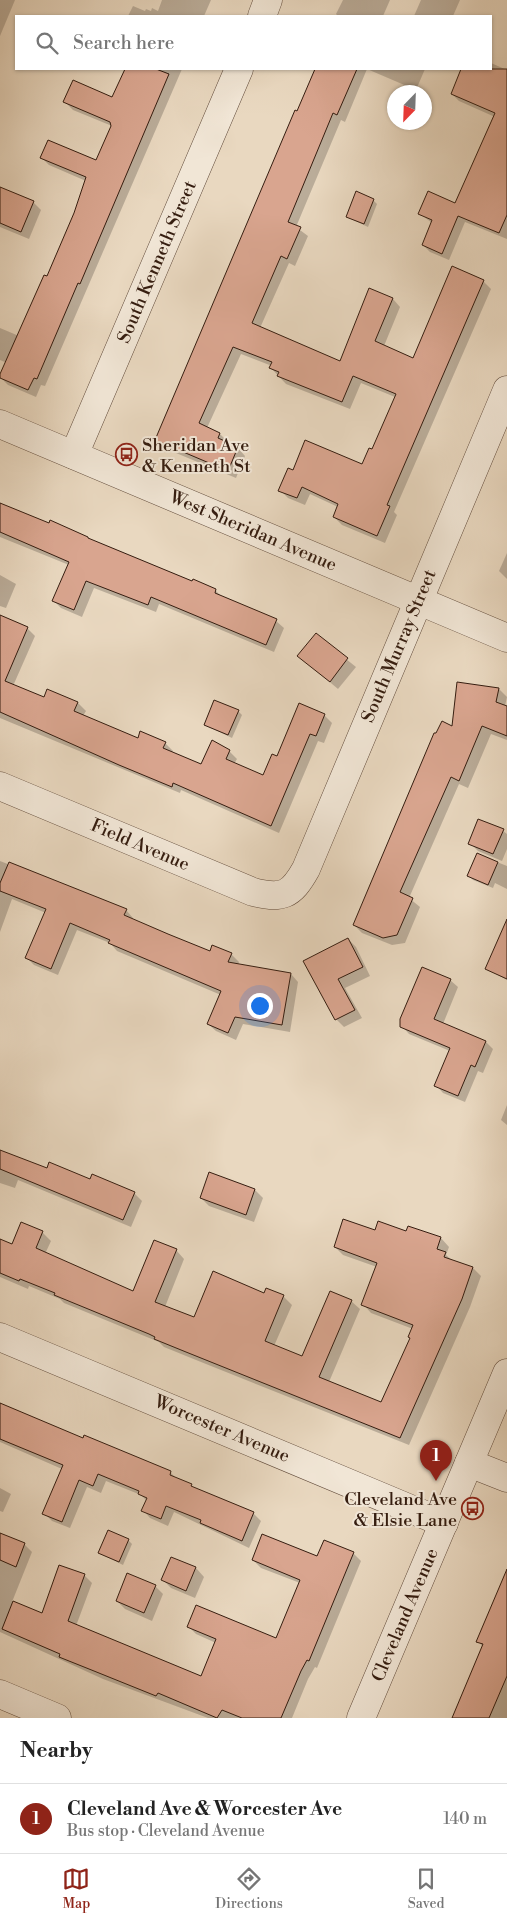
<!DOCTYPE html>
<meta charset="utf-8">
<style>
:root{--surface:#fff;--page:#f6f6f6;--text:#222;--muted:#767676;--line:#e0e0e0;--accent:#8f2418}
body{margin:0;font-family:"Libre Bodoni",serif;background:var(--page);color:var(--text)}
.compass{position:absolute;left:387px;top:85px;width:45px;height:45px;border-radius:50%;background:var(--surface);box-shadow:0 1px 4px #0004;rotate:203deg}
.you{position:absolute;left:259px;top:1005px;width:18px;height:18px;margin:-12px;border:4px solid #fff;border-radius:50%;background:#1a73e8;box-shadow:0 0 0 8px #1a73e833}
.badge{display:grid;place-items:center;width:32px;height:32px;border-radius:50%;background:var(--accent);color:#fff;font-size:16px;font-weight:700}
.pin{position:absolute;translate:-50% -41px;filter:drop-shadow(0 1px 2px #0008)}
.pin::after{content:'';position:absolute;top:26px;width:18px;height:15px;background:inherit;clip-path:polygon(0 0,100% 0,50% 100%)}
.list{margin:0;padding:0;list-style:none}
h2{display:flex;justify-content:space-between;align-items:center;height:65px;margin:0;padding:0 20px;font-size:21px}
h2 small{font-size:16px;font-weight:400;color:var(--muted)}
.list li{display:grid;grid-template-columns:32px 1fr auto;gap:15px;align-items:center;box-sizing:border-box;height:70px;padding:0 20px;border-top:1px solid var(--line)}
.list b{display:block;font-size:19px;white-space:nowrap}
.list p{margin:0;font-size:16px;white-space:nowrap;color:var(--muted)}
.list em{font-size:16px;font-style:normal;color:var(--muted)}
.icon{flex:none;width:28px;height:28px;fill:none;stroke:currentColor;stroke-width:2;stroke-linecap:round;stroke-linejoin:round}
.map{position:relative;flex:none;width:507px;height:1718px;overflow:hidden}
.search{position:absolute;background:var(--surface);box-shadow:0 1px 4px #0004;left:15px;right:15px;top:15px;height:55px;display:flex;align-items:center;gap:12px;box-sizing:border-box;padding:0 18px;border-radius:0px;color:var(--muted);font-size:19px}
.sheet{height:135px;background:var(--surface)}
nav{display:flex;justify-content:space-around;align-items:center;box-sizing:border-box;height:70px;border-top:1px solid var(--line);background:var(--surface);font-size:14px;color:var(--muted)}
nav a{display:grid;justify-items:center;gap:2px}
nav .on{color:var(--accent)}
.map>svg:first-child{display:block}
</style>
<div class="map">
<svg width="507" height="1718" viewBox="0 0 507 1718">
<rect width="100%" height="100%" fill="#e9d8c0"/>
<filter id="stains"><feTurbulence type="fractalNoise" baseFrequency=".004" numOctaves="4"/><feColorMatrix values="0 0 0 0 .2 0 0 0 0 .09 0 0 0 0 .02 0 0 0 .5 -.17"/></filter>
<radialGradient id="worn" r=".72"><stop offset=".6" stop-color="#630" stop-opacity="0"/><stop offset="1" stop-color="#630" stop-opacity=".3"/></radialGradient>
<g fill="#0003">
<polygon points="0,0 15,0 0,36"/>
<polygon points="162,0 211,0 204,16 128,16 133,6 145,11 146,9 151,11 152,8 158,11"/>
<polygon points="343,0 390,0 383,16 338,16 336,14"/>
<polygon points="421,0 460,0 453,16 414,16"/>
<polygon points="491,63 507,70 507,239 465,222 449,260 430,252 423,245 432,223 419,213 456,204 495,117 459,101 452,94 463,69 491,69"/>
<polygon points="126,69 182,69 45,386 41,385 36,397 8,385 0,377 7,363 0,360 0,328 19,336 48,278 75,213 86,181 49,165 42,158 97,162 112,126 73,110 65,102 113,99"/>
<polygon points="316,69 425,69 416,90 367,69 345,122 341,120 296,227 308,236 295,266 289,263 260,328 341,362 369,290 393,299 400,307 384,346 413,359 483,281 491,289 394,512 397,515 385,543 342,525 334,517 338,507 310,494 305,505 288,498 280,490 363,465 373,451 395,397 361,383 350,409 286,384 271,368 272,366 241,354 207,428 220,434 227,441 226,443 238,448 245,456 236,478 164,448 157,440"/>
<polygon points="0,188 33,202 41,210 29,239 0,227"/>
<polygon points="373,200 377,204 368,227 347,217"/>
<polygon points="0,504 215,590 223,598 276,621 284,628 274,652 159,604 156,612 94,588 82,617 61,608 54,601 69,565 0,537"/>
<polygon points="507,553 507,579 499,571"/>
<polygon points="0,575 16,584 6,608 0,606"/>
<polygon points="0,616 27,628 35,636 13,686 44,699 48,690 78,703 86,711 83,716 138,740 165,743 173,751 172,753 202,766 229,751 237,759 234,764 264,777 277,758 324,715 332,723 324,743 318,741 279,833 181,790 180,793 0,718"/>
<polygon points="316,635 356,667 338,689 299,656"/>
<polygon points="458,683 499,689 507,697 505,706 507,707 507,740 491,734 468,788 459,784 409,898 420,907 405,943 392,945 362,933 354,925 453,727"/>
<polygon points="238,711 242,715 232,738 205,725"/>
<polygon points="503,831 507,834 507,849 502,861 478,851 470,843"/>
<polygon points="477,854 507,866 507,889 495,883 493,888 473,880 469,876"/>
<polygon points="0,861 126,910 133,918 132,920 211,952 213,947 231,954 239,962 238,965 291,974 298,982 290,1032 243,1024 236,1040 216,1031 208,1024 221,995 117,951 110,943 77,930 58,975 34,965 27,958 46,913 12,899 0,932"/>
<polygon points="507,934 507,980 487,969"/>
<polygon points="348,939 356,947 370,976 345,988 362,1018 344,1027 336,1019 305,961"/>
<polygon points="450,980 458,987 443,1024 486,1042 493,1049 483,1073 478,1071 465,1102 443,1093 436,1085 450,1051 409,1034 402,1026"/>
<polygon points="507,1105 507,1125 501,1120"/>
<polygon points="0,1151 47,1169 134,1193 142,1201 131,1227 18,1180 15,1188 0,1183"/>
<polygon points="210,1173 255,1190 263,1198 254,1222 209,1206 201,1198"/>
<polygon points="22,1224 42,1232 51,1241 45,1254 133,1293 176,1250 184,1259 165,1307 194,1319 265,1294 283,1296 292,1305 274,1346 303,1358 351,1301 360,1309 329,1382 382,1404 411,1339 409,1337 413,1329 371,1313 363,1304 377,1267 343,1255 335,1247 375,1232 407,1233 409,1227 441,1238 449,1247 446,1255 453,1261 473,1268 481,1276 470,1307 409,1445 196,1360 164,1347 159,1342 64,1303 60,1299 29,1286 28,1289 0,1277 0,1241 13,1246"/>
<polygon points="0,1404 83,1440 170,1472 177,1479 195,1489 253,1513 261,1521 249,1548 174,1512 168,1526 150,1518 143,1510 147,1501 141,1495 106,1481 101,1493 87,1487 70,1528 52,1521 44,1513 62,1469 0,1442"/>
<polygon points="0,1488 11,1494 3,1512 0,1511"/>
<polygon points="0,1538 24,1544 32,1552 12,1602 42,1615 84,1575 92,1583 76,1626 201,1678 216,1643 196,1634 188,1626 276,1640 300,1583 261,1568 253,1560 318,1558 353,1553 361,1561 317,1668 315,1667 308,1679 292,1718 208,1718 103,1679 0,1632"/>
<polygon points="128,1540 132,1544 123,1565 99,1553"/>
<polygon points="172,1558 196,1568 204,1577 195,1598 171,1588 163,1580"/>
<polygon points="507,1575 507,1718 453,1718 483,1647 478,1641"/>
<polygon points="155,1586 163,1594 152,1621 125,1609 117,1601"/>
</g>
<g fill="#d9a58f" stroke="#351d10">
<polygon points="125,69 156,69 169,74 80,284 78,283 37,379 34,378 28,390 0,378 0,374 44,275 47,276 74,213 86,177 40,158 48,140 96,160 111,126 110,122 63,102 73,80 112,97"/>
<polygon points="315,69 357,69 337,115 333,113 288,222 301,227 287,259 281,256 252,323 340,361 369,288 393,298 375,341 413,358 452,266 484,280 387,505 390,506 377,536 333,517 338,504 302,487 297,498 278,491 288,468 293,470 305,440 362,464 369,448 372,449 396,394 353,376 342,402 277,376 279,372 269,368 272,362 233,347 199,423 220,433 218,438 238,447 228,471 155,440 295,110 297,111"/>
<polygon points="461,69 507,69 507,215 499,233 458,216 442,254 422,245 432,220 418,214 428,191 455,203 495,113 451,94"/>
<polygon points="0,187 34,201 21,232 0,223"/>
<polygon points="356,191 374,199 364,224 346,217"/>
<polygon points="0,503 49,523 50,520 88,537 88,538 192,581 193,579 216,589 215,593 277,619 266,645 151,597 148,605 86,581 74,610 52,601 69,562 0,532"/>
<polygon points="0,615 28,627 5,681 44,697 47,689 78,702 74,711 138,738 140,731 166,742 163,748 201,764 212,740 230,750 226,759 263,775 272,754 277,756 299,703 325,714 316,736 310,734 271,826 173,783 172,787 119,765 0,712"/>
<polygon points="316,633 348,658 330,682 297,656"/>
<polygon points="457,682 499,688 496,702 507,706 507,736 482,726 459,781 451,777 400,892 413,898 397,935 383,938 353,925 434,733 436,733 442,721 452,726"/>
<polygon points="214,700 239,710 228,735 204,725"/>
<polygon points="478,819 504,829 493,854 468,844"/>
<polygon points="477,853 498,862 488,885 467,876"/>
<polygon points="9,862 127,909 124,915 168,934 210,951 212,945 232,953 228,962 291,973 282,1025 235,1017 228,1033 207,1024 221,991 108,943 110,940 70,923 51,969 25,958 46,909 0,891 0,883"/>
<polygon points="507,919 507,979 485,969"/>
<polygon points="348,938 363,967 338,979 355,1010 335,1020 303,961"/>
<polygon points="422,967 451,979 434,1019 486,1041 475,1067 471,1065 458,1096 434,1086 450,1048 400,1027 400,1019"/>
<polygon points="0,1150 47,1168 49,1162 90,1179 92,1174 135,1192 123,1220 0,1169"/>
<polygon points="209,1172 255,1189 246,1215 200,1198"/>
<polygon points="343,1219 375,1230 378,1221 406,1231 408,1226 441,1237 437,1249 446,1252 444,1257 473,1267 462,1299 400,1438 186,1352 154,1339 155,1337 149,1334 54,1295 55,1293 20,1279 19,1281 0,1273 0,1239 12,1244 21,1222 43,1231 36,1248 133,1291 154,1240 177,1249 155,1302 194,1317 213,1271 264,1293 266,1288 284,1295 265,1341 302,1356 330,1291 352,1300 319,1377 381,1402 410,1338 408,1337 413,1325 361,1305 377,1263 334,1247"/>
<polygon points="0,1403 83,1438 84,1435 171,1471 170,1475 192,1484 191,1486 254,1512 242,1541 200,1523 201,1520 166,1506 161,1519 141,1511 147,1498 138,1494 139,1491 98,1474 93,1486 79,1480 62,1522 42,1514 63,1465 0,1439"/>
<polygon points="108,1530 129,1539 119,1562 98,1553"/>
<polygon points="0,1533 25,1543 16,1567 0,1560"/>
<polygon points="262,1534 317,1556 324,1540 354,1552 309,1661 307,1660 301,1671 281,1718 242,1718 222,1710 217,1718 158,1693 156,1696 94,1671 59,1657 60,1654 2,1629 13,1601 42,1613 59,1565 85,1574 68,1621 201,1676 216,1639 187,1627 196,1605 276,1638 300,1580 252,1560"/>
<polygon points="171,1557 196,1567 186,1591 161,1580"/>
<polygon points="507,1569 507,1676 489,1718 452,1718 483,1644 476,1642"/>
<polygon points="127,1573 156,1585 144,1613 116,1601"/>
</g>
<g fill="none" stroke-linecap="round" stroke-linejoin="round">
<defs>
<g id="minor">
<polyline points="262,16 268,0"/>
<polyline points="74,455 239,69"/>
<path d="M 0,786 L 253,892 C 282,899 291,896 306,869 L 507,390"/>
<polyline points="0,1337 444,1523"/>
<polyline points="469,1463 507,1478"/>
<polyline points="0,1694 57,1718"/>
</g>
<g id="tertiary">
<polyline points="0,424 507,638"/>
<polyline points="361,1718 507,1373"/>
</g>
</defs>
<use href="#minor" stroke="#624c3c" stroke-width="29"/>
<use href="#tertiary" stroke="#624c3c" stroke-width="29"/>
<use href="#minor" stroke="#f1e6d6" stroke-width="28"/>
<use href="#tertiary" stroke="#f1e6d6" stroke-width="28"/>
</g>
<defs>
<symbol id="bus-ring" viewBox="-11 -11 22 22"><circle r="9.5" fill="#f1e6d6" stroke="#8f2418" stroke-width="1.5"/><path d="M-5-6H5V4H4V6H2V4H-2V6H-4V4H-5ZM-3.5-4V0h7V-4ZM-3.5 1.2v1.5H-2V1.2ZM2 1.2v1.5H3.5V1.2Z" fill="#8f2418"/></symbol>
</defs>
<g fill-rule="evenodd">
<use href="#bus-ring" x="114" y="442" width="25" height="25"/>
<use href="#bus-ring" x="460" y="1496" width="25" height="25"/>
</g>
<g text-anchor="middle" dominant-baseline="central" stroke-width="4" stroke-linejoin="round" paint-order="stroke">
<g font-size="18" fill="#351d10" stroke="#f1e6d6">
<text transform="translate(157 262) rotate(-67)">South Kenneth Street</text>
<text transform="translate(253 531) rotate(23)">West Sheridan Avenue</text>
<text transform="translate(399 646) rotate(-67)">South Murray Street</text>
<text transform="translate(140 845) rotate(23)">Field Avenue</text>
<text transform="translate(222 1429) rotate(23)">Worcester Avenue</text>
<text transform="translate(405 1615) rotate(-67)">Cleveland Avenue</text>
</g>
<g font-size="18" fill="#351d10" stroke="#f1e6d6" text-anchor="start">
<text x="142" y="445">Sheridan Ave<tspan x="142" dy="21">&amp; Kenneth St</tspan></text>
<text x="457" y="1499" text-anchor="end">Cleveland Ave<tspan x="457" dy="21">&amp; Elsie Lane</tspan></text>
</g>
</g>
<rect width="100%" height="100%" filter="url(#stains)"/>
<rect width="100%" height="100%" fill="url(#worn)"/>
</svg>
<svg class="compass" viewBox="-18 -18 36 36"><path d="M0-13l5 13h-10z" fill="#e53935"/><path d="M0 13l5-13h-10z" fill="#767676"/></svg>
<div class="you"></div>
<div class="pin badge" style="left:436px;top:1481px">1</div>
<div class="search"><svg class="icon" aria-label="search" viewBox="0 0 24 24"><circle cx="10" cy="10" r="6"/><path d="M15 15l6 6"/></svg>Search here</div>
</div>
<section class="sheet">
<h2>Nearby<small></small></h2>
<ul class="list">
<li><span class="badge">1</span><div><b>Cleveland Ave &amp; Worcester Ave</b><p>Bus stop · Cleveland Avenue</p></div><em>140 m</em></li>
</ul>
</section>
<nav>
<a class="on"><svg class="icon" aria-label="map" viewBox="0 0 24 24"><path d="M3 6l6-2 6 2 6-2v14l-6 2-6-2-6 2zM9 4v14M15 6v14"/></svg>Map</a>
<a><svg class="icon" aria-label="directions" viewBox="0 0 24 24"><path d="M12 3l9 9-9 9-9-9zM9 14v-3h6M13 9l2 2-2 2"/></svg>Directions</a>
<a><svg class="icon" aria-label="saved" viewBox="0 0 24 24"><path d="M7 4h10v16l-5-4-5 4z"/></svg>Saved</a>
</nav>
